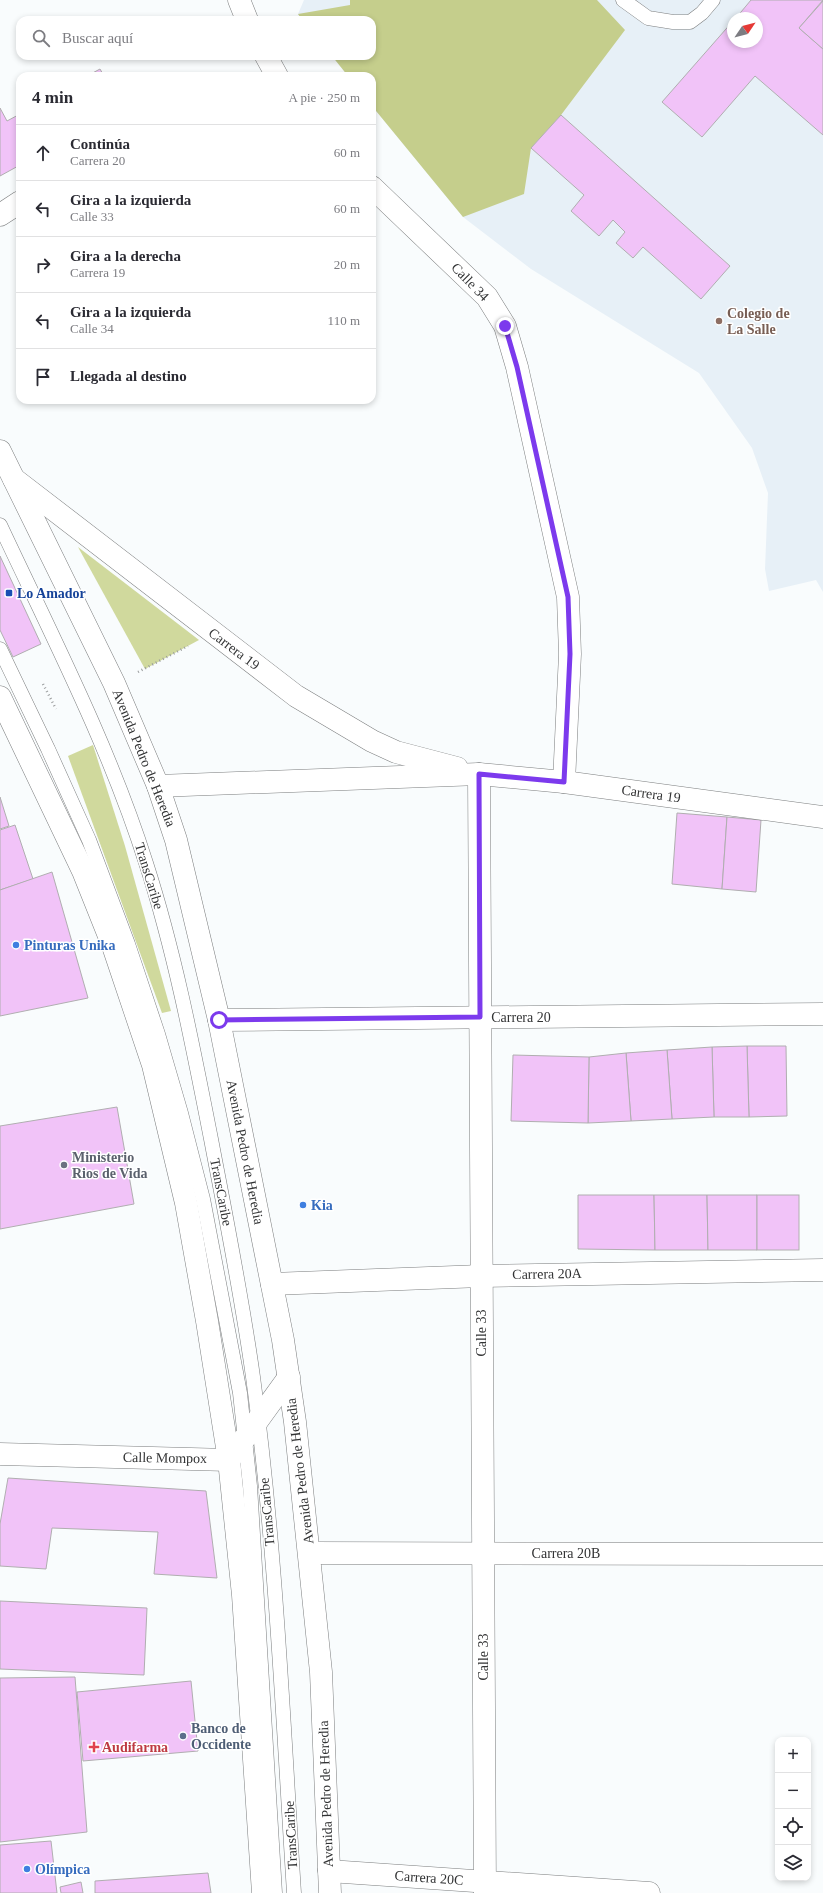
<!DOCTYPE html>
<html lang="es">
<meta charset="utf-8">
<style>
:root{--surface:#fff;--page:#f2f2f3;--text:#2b2b33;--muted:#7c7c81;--line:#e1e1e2}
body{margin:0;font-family:"Times New Roman",serif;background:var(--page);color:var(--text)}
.controls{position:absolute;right:12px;bottom:12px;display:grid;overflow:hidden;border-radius:8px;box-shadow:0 2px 6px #0003}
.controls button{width:36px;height:36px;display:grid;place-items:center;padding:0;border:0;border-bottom:1px solid var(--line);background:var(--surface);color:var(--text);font:20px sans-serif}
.compass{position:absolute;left:727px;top:12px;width:36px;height:36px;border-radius:50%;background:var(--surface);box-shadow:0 2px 6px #0003;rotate:55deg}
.stop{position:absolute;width:12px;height:12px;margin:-9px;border:3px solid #7c3aed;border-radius:50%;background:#fff}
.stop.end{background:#7c3aed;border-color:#fff;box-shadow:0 1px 4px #0008}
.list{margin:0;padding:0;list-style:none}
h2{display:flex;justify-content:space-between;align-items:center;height:52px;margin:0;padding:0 16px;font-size:17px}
h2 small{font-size:13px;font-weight:400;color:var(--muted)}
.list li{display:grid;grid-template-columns:26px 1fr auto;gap:12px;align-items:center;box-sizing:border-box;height:56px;padding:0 16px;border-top:1px solid var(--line)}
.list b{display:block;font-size:15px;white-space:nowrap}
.list p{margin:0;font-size:13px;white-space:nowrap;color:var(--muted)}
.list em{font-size:13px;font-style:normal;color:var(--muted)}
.icon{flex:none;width:22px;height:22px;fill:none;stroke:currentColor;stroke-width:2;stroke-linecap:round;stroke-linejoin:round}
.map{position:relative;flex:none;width:823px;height:1893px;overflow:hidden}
.search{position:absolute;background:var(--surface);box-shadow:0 2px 6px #0003;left:16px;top:16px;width:360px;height:44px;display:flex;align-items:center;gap:10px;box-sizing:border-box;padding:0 14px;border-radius:12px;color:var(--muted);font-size:15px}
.panel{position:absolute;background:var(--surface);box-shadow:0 2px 6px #0003;left:16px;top:72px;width:360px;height:332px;border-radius:12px}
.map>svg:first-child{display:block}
</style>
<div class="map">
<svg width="823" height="1893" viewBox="0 0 823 1893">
<rect width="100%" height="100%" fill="#f9fcfd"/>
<path fill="#e7f0f7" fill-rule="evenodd" d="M 304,0 L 823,0 L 823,592 L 816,580 L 769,591 L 765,569 L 768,493 L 752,448 L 699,373 L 531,269 L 463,217 L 372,106 L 372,76 L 348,76 L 332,56 L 372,56 L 372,20 L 302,20 L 298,14 ZM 733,18 L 757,18 L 757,42 L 733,42 Z"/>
<g fill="#d0d99d">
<polygon points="78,547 199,640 145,669"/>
<polygon points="93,745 125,846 171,1011 162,1013 68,756"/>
</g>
<polygon fill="#c5ce8c" points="350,0 597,0 625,30 561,115 531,148 524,194 463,217 372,106 372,76 348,76 332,56 372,56 372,20 302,20 298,14 350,5"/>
<g fill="#f1c3f8" stroke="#b0aeb0">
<polygon points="751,0 823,0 799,28 823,49 823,135 755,76 702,137 662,102 733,21 733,42 757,42 757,18 736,18"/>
<polygon points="823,1 823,49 799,28"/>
<polygon points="100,69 104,76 87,76"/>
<polygon points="0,108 7,121 20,114 20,165 0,176"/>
<polygon points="561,115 730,266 701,299 643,247 633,258 616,243 625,232 613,220 599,236 571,211 584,195 531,148"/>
<polygon points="0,556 41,644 13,657 0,630"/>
<polygon points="0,797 9,826 0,829"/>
<polygon points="677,813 727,817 722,889 672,884"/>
<polygon points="727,817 761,820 756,892 722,889"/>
<polygon points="15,825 33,879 0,890 0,830"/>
<polygon points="52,872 88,998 0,1016 0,890"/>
<polygon points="747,1046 786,1046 787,1116 749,1117"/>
<polygon points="747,1046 749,1117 714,1117 712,1047"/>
<polygon points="712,1047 714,1117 672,1119 667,1050"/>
<polygon points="667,1050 672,1119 631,1121 626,1053"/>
<polygon points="626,1053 631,1121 588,1123 589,1057"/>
<polygon points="513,1055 589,1057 588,1123 511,1121"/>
<polygon points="117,1107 134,1204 0,1229 0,1126"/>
<polygon points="578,1195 654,1195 655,1250 578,1249"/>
<polygon points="654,1195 707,1195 708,1250 655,1250"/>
<polygon points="707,1195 757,1195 757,1250 708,1250"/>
<rect x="757" y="1195" width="42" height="55"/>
<polygon points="8,1478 206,1491 217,1578 154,1574 158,1532 52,1528 46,1569 0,1566 0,1524"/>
<polygon points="0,1601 147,1608 144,1675 0,1669"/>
<polygon points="75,1677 87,1832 0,1842 0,1678"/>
<polygon points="191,1681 198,1751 83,1761 77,1692"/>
<polygon points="51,1841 57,1893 0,1893 0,1845"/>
<polygon points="208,1873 211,1893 95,1893 95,1881"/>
<polygon points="81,1882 83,1893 61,1893 60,1887"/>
</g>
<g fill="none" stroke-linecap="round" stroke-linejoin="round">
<defs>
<g id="lane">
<polyline points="623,0 648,18 673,22 690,22 702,13 713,0"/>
<path d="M 0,525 C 52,636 109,746 146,863 C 175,953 193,1047 211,1139 C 226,1218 242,1297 253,1377 C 276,1548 283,1721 294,1893"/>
<polyline points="0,649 48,749 89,840 128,944 158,1034 181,1113 203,1199 240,1393 250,1486 275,1893"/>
</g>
<g id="street">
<polyline points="239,0 247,20"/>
<polyline points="266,56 277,76"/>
<polyline points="372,187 487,297 505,326 517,367 568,597 570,654 564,782"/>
<polyline points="0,215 20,202"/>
<polyline points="14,479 296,696 372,741 396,752 457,768"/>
<polyline points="479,774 485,1893"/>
<polyline points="158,786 479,774 564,782 823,817"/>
<polyline points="272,1284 481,1276 823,1270"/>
<polyline points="310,1553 823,1554"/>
<polyline points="329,1871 649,1893"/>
</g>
<g id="secondary">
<polyline points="219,1020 823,1014"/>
<polyline points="0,1454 229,1460 289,1377"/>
</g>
<g id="highway">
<polyline points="0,451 114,683 158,786 176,840 219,1020 283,1340 295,1422 321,1672 330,1893"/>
<polyline points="0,697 83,871 113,946 153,1065 186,1203 207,1321 229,1460 243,1595 263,1893"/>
</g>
</defs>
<use href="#lane" stroke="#7c7e7f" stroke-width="15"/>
<use href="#street" stroke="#7c7e7f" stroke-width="23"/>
<use href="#secondary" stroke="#7c7e7f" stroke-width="23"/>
<use href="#highway" stroke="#7c7e7f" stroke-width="23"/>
<g stroke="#9a9c9d" stroke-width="2.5" stroke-dasharray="1 3" stroke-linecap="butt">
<polyline points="138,672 188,646"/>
<polyline points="43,684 56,709"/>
</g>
<use href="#lane" stroke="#fff" stroke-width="14"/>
<use href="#street" stroke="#fff" stroke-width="22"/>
<use href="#secondary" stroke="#fff" stroke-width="22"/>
<use href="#highway" stroke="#fff" stroke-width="22"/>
</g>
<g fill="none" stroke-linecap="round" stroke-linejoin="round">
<polyline stroke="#7c3aed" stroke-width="5" points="219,1020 480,1017 479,774 564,782 570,654 568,597 517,367 505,326"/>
</g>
<circle fill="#8d6e63" stroke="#fff" stroke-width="1.5" cx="719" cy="321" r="4"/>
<rect fill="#1a4fb4" stroke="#fff" stroke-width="1.5" x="5" y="589" width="8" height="8" rx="2"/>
<g fill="#3f7fe0" stroke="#fff" stroke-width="1.5">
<circle cx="16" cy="945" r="4"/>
<circle cx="303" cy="1205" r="4"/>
<circle cx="27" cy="1869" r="4"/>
</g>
<circle fill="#6b7280" stroke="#fff" stroke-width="1.5" cx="64" cy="1165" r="4"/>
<circle fill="#5c6f8a" stroke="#fff" stroke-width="1.5" cx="183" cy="1736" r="4"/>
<path fill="#e0444e" stroke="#fff" stroke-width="1.5" d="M92 1741h4v4h4v4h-4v4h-4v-4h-4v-4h4z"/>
<g text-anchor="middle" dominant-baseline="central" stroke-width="3" stroke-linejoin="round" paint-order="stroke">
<g font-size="14" fill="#323334" stroke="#fff">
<text transform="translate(470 282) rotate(46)">Calle 34</text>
<text transform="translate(234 649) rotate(37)">Carrera 19</text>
<text transform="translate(144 758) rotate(68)">Avenida Pedro de Heredia</text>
<text transform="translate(651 794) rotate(8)">Carrera 19</text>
<text transform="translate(149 876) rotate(73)">TransCaribe</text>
<text x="521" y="1017">Carrera 20</text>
<text transform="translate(245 1152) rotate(79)">Avenida Pedro de Heredia</text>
<text transform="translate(221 1192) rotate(79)">TransCaribe</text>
<text transform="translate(547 1274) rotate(-1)">Carrera 20A</text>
<text transform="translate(481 1333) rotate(-90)">Calle 33</text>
<text transform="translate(165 1458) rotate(1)">Calle Mompox</text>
<text transform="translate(300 1471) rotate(-97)">Avenida Pedro de Heredia</text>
<text transform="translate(267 1512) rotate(-95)">TransCaribe</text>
<text x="566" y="1553">Carrera 20B</text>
<text transform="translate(483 1657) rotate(-90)">Calle 33</text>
<text transform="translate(326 1794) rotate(-92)">Avenida Pedro de Heredia</text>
<text transform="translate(291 1835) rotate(-93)">TransCaribe</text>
<text transform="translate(429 1878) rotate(4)">Carrera 20C</text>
</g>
<g font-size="14" font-weight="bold" fill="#785e54" stroke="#fff" text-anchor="start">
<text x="727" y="313">Colegio de<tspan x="727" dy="16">La Salle</tspan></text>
</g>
<g font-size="14" font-weight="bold" fill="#164399" stroke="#fff" text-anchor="start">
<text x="17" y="593">Lo Amador</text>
</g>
<g font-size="14" font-weight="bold" fill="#366cbe" stroke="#fff" text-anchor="start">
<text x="24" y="945">Pinturas Unika</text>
<text x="311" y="1205">Kia</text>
<text x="35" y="1869">Olímpica</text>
</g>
<g font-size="14" font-weight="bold" fill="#5b616d" stroke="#fff" text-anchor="start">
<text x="72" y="1157">Ministerio<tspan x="72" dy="16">Rios de Vida</tspan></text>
</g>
<g font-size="14" font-weight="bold" fill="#4e5e75" stroke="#fff" text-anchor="start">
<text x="191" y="1728">Banco de<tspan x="191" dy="16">Occidente</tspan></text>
</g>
<g font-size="14" font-weight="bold" fill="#be3a42" stroke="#fff" text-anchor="start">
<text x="102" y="1747">Audifarma</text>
</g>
</g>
</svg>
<div class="controls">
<button>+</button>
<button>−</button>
<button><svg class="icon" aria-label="locate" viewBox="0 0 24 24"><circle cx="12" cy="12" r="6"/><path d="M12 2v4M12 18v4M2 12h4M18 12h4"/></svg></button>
<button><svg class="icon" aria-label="layers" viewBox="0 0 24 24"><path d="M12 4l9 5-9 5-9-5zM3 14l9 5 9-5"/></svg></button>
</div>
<svg class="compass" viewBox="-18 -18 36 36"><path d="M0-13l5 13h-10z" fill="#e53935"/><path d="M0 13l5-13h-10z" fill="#7c7c81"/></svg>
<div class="stop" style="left:219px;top:1020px"></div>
<div class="stop end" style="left:505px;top:326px"></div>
<div class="search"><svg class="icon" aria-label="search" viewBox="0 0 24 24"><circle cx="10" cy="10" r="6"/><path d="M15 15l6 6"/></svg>Buscar aquí</div>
<section class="panel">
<h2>4 min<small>A pie · 250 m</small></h2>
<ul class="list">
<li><svg class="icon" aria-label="ahead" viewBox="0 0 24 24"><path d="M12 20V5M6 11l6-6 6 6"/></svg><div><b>Continúa</b><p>Carrera 20</p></div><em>60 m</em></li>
<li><svg class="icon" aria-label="left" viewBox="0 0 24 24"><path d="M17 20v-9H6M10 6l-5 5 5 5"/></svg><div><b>Gira a la izquierda</b><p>Calle 33</p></div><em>60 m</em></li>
<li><svg class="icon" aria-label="right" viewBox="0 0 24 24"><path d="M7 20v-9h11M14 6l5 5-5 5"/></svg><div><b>Gira a la derecha</b><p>Carrera 19</p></div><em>20 m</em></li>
<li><svg class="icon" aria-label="left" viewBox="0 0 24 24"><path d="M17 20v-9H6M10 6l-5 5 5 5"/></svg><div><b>Gira a la izquierda</b><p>Calle 34</p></div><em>110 m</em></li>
<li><svg class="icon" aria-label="arrive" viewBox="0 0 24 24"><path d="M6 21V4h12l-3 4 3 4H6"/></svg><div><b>Llegada al destino</b></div></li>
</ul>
</section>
</div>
